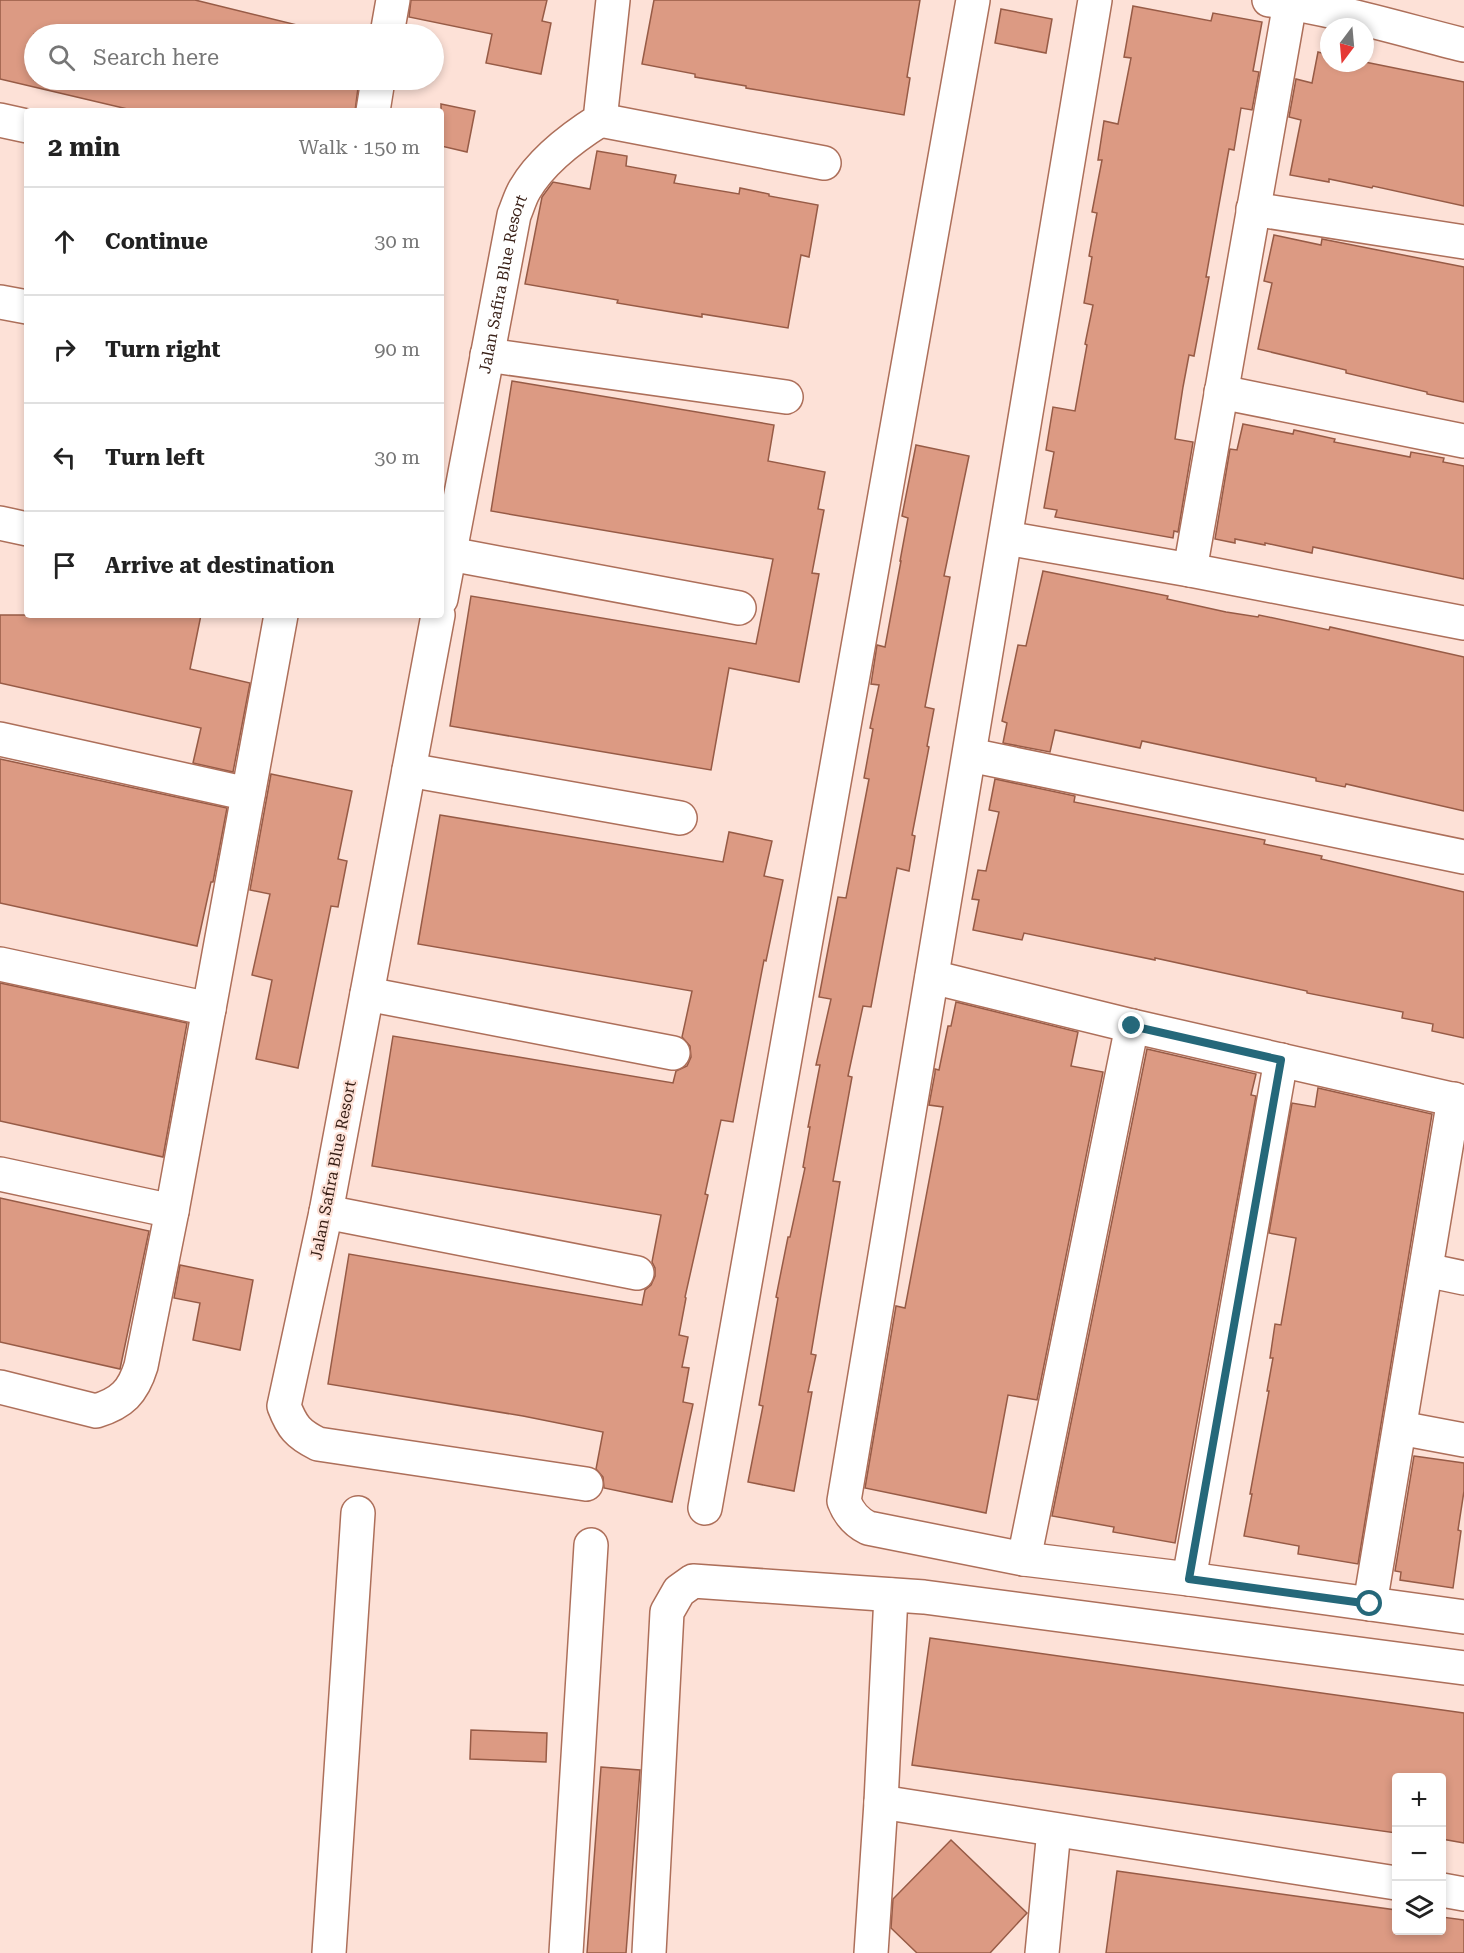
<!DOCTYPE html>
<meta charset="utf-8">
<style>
:root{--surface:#fff;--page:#f6f6f6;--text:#222;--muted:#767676;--line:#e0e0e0}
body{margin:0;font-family:"Roboto Serif",serif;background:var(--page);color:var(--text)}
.controls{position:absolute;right:18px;bottom:18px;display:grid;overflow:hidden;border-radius:6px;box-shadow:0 3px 9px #0003}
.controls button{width:54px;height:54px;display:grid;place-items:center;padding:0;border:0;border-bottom:2px solid var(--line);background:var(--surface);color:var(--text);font:30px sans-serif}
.compass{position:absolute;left:1320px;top:18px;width:54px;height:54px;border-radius:50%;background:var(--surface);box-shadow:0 3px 9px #0003;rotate:196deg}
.stop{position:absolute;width:18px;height:18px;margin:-14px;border:4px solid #25687a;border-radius:50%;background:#fff}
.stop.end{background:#25687a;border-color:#fff;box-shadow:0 2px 6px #0008}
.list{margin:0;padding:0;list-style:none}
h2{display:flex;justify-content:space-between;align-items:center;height:78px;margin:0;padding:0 24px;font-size:26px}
h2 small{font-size:20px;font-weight:400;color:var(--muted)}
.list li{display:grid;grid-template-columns:39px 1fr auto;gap:18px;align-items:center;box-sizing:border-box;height:108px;padding:0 24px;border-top:2px solid var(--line)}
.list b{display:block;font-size:22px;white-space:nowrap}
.list em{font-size:20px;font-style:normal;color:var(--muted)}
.icon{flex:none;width:33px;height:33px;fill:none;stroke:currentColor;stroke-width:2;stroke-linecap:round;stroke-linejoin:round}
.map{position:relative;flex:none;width:1464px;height:1953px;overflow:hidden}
.search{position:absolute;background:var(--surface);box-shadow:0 3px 9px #0003;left:24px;top:24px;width:420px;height:66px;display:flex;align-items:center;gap:15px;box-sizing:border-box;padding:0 21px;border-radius:33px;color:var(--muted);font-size:22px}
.panel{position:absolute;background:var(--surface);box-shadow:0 3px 9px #0003;left:24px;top:108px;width:420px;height:510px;border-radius:6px}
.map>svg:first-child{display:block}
</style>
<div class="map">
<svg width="1464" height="1953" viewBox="0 0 1464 1953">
<rect width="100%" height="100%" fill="#fde1d7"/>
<g fill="#dc9a83" stroke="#975b46" stroke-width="1.5">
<polygon points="0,0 195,0 330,33 330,34 34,34 34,80 359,80 355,111 136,111 0,79"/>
<polygon points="411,0 547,0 542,21 551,23 541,74 486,63 492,34 409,17"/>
<polygon points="654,0 920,0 907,77 910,78 904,115 746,88 746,86 695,77 695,74 642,64"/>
<polygon points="1133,6 1211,21 1213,13 1262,22 1253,71 1259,72 1252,110 1241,108 1234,150 1229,149 1206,277 1209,277 1202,314 1194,356 1189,355 1183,387 1175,439 1193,442 1178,532 1174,531 1173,538 1055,517 1057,510 1044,508 1054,452 1046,450 1053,407 1075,411 1087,345 1085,344 1093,305 1084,303 1092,257 1089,256 1097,213 1092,212 1102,160 1098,160 1104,121 1118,124 1131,58 1124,57"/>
<polygon points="1001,9 1052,19 1046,53 995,43"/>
<polygon points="1318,52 1329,55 1329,63 1365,62 1464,82 1464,206 1373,186 1372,188 1329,179 1329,182 1290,175 1301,120 1289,117 1296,79 1312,83"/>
<polygon points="441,104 475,111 467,152 441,146"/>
<polygon points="597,151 627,156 626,166 676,175 674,183 739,194 740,188 769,194 769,196 818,205 809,257 801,255 788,328 702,314 702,317 617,303 618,300 525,284 542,197 553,182 590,189"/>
<polygon points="1274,235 1321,245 1322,239 1327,240 1464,267 1464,402 1427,394 1427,392 1346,373 1346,370 1258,349 1272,283 1264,281"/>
<polygon points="512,381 774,425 768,461 825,472 818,509 824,510 812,573 819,574 799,682 729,668 711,770 450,726 471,596 756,644 773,559 491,511"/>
<polygon points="1243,424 1293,434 1294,430 1335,439 1334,442 1410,457 1411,452 1444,458 1443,462 1464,466 1464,579 1313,547 1312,553 1265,543 1265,545 1235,539 1235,543 1215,539 1230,449 1237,450"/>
<polygon points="916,445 969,456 944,576 950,577 925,707 934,709 927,746 929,747 912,835 915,836 909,871 897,868 871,1007 863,1006 848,1076 852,1077 833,1181 840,1182 811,1354 816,1355 808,1392 812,1392 794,1491 748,1482 763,1406 759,1405 778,1298 776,1297 788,1237 790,1237 805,1168 803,1167 810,1127 808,1127 820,1065 816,1065 831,999 819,997 838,897 846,898 869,779 864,778 873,729 870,728 879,685 871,684 877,645 885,647 901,561 900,561 908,518 902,516"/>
<polygon points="1043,571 1168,596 1167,599 1226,612 1258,617 1259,615 1329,630 1330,627 1464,657 1464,811 1346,784 1345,787 1316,781 1316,778 1142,741 1140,748 1055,730 1050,752 1003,743 1007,723 1002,721 1018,645 1026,646"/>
<polygon points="0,615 201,615 190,669 250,683 233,772 193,763 201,728 0,683"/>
<polygon points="0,759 227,808 213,882 211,882 197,946 0,903"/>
<polygon points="271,774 352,791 338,859 347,861 338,907 331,906 298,1068 256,1059 272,980 252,975 270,894 250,890"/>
<polygon points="995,779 1075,796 1074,802 1265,840 1264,844 1322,856 1321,859 1464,892 1464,1038 1432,1031 1433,1024 1402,1018 1403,1012 1307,993 1307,991 1155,958 1155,960 1024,933 1022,940 973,930 979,900 972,899 978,870 986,871 999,812 989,810"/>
<polygon points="440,815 723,862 729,832 772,841 764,876 783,880 766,961 764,960 733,1122 721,1120 705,1194 708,1195 685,1297 686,1298 679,1335 688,1337 682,1367 689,1368 683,1402 693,1404 672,1502 604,1488 603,1477 596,1469 603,1432 523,1416 328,1384 349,1254 642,1305 645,1290 651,1285 655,1276 655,1268 652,1262 661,1215 372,1166 393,1036 673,1083 676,1071 687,1066 691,1057 690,1046 682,1037 692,991 418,944"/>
<polygon points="0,983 187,1023 163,1157 0,1121"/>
<polygon points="956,1002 1078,1032 1071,1066 1103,1072 1037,1400 1008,1395 986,1513 865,1488 896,1306 905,1308 943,1107 929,1105 935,1073 935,1069 939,1070 948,1026 951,1026"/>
<polygon points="1147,1049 1256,1074 1251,1095 1256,1096 1175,1543 1113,1532 1114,1527 1052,1516"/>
<polygon points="1318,1088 1432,1114 1358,1564 1298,1554 1299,1546 1244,1536 1252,1494 1250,1494 1269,1391 1267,1391 1273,1358 1270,1358 1275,1324 1281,1325 1296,1238 1269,1233 1292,1103 1315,1107"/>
<polygon points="0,1198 149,1231 120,1369 0,1342"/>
<polygon points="180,1265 253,1280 240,1350 193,1340 200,1303 174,1298"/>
<polygon points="1414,1456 1464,1463 1464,1491 1458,1530 1461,1531 1453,1588 1400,1580 1401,1572 1395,1571"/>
<polygon points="930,1638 1464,1713 1464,1843 1442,1839 1442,1778 1396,1778 1396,1833 912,1765"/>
<polygon points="471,1730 547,1733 546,1762 470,1759"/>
<polygon points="601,1767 640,1770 626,1953 587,1953"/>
<polygon points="951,1840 1027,1913 990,1953 917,1953 891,1928 893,1899"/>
<polygon points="1117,1871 1396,1910 1396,1930 1442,1930 1442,1917 1464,1920 1464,1953 1106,1953"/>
</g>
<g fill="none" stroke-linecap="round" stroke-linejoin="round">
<defs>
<g id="minor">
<path d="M 1095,0 L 844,1501 C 849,1514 856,1522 868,1528 L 1024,1559 L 1189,1579 L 1464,1617"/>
<path d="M 1269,0 C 1335,9 1400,29 1464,45"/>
<polyline points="387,34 393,0"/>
<polyline points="373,111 378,80"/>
<polyline points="0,120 27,126"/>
<polyline points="600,120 824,163"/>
<polyline points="1253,209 1464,242"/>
<polyline points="0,302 27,307"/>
<polyline points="487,355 786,397"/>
<polyline points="1221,392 1464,441"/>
<polyline points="0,523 27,529"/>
<polyline points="1006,538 1190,570 1464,623"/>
<polyline points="450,554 739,608"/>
<polyline points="1190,570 1290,3"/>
<path id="s1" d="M 441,599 L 514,215 C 518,206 520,197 525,189 C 542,160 573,137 600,120 L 613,0"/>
<path d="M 438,615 L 326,1212 L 284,1406 C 292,1427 298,1434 318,1444 L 586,1484"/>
<polyline points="0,739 248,794"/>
<polyline points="970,755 1464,857"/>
<polyline points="409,770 680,818"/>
<polyline points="0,964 209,1009"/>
<polyline points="932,977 1132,1026 1464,1102"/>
<polyline points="367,994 673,1053"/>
<polyline points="0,1174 172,1211"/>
<polyline points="326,1212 637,1273"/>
<polyline points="1426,1270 1464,1278"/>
<path d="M 0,1387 L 96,1411 C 122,1403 133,1392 141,1366 L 172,1211 L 281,615"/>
<polyline points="1400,1428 1464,1440"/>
<polyline points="705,1508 973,0"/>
<polyline points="1024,1559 1132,1026"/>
<polyline points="1189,1579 1281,1060"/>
<polyline points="1370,1604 1454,1099"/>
<polyline points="881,1802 1396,1883"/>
<polyline points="1442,1890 1464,1894"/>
<polyline points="329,1953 358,1513"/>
<polyline points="566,1953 591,1545"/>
<polyline points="649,1953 667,1612 679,1591 693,1581 924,1597 1464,1668"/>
<polyline points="871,1953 881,1802 891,1595"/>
<polyline points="1042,1953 1054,1830"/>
</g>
</defs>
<use href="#minor" stroke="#ad6f5a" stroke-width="36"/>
<use href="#minor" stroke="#fff" stroke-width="33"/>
</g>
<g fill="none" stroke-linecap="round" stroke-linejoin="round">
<polyline stroke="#25687a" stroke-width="8" points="1132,1026 1281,1060 1189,1579 1370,1604"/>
</g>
<g text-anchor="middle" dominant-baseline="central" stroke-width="4.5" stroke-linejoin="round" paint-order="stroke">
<g font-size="16" fill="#371e15" stroke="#fde1d7">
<text stroke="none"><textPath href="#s1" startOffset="321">Jalan Safira Blue Resort</textPath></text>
<text transform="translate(333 1170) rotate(-79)">Jalan Safira Blue Resort</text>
</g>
</g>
</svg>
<div class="controls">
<button>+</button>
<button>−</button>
<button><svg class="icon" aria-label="layers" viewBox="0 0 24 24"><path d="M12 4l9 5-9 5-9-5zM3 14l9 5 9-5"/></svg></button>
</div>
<svg class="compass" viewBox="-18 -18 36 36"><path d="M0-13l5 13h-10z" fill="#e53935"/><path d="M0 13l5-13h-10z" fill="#767676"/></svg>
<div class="stop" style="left:1370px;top:1604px"></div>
<div class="stop end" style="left:1132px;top:1026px"></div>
<div class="search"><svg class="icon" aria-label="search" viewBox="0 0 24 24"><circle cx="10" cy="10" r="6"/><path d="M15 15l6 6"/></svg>Search here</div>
<section class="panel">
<h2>2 min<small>Walk · 150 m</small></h2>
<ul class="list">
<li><svg class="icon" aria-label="ahead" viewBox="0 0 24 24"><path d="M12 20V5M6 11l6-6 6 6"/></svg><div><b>Continue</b></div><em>30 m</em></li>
<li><svg class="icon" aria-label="right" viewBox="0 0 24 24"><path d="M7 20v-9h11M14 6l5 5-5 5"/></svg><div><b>Turn right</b></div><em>90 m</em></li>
<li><svg class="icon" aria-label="left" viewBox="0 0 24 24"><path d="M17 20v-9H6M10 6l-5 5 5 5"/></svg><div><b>Turn left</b></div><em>30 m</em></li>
<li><svg class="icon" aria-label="arrive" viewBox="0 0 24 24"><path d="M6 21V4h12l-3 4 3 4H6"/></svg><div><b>Arrive at destination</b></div></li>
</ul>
</section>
</div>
